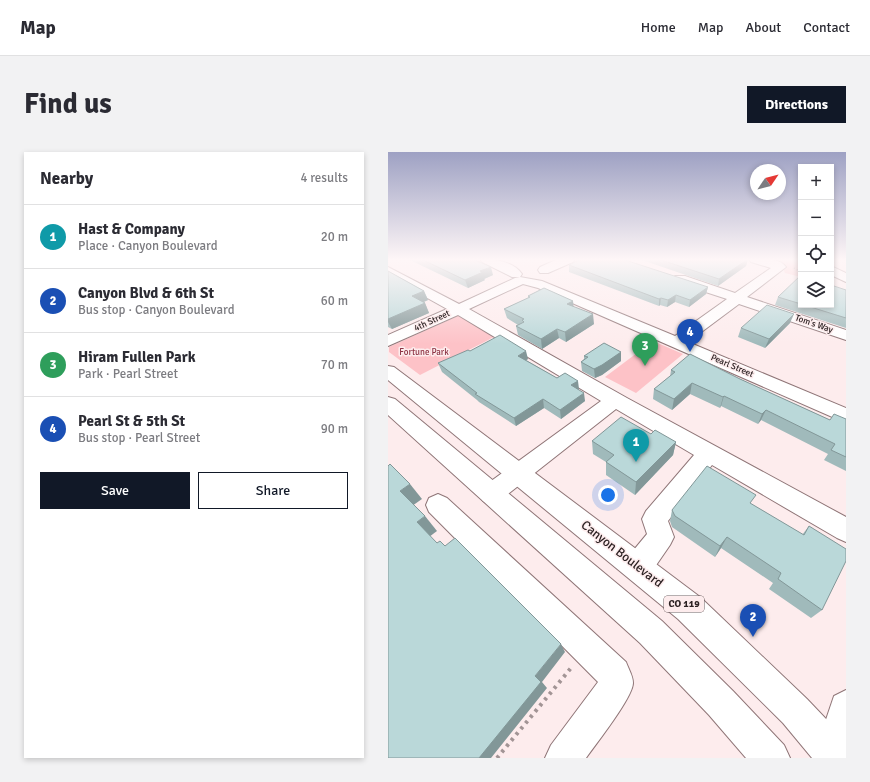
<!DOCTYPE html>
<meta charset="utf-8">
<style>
:root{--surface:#fff;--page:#f2f2f3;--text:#2b2b33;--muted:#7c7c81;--line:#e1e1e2;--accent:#111827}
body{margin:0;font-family:Signika,sans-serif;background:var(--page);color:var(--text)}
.controls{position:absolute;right:12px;top:12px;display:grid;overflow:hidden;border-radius:0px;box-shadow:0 2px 6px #0003}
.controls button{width:36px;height:36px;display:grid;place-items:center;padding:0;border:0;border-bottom:1px solid var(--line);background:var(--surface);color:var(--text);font:20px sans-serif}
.compass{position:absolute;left:362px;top:12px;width:36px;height:36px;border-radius:50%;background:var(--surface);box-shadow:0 2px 6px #0003;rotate:55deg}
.you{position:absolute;left:220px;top:343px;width:14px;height:14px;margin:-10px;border:3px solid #fff;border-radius:50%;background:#1a73e8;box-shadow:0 0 0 6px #1a73e833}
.badge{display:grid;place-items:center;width:26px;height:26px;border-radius:50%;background:var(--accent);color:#fff;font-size:13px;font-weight:700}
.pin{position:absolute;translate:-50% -33px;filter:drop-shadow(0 1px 2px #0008)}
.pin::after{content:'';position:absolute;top:21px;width:14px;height:12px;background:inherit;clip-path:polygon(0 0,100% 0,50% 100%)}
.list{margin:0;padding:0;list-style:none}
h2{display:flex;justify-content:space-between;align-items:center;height:52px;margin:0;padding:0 16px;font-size:17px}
h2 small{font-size:13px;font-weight:400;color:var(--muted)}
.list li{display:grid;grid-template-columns:26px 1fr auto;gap:12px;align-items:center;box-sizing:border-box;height:64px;padding:0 16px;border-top:1px solid var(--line)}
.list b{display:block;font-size:15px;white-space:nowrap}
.list p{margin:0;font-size:13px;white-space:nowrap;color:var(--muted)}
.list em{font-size:13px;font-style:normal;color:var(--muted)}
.actions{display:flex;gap:8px;padding:12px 16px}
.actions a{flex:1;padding:9px 0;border:1px solid var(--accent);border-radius:0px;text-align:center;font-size:14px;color:var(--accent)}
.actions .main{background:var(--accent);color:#fff}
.icon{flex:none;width:22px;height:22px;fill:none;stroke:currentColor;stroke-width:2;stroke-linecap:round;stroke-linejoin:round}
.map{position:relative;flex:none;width:458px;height:606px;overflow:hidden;border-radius:0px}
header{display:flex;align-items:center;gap:24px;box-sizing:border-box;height:56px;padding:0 20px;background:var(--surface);border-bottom:1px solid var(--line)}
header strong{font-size:19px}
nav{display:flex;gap:22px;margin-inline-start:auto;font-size:14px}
.intro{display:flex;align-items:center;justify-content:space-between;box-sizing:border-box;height:96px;padding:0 24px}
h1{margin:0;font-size:28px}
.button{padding:10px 18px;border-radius:0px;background:var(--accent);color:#fff;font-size:14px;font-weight:700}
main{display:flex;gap:24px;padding:0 24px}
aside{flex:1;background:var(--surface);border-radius:0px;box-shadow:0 2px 6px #0003}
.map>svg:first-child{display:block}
</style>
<header>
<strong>Map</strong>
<nav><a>Home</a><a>Map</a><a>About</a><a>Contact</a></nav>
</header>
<div class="intro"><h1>Find us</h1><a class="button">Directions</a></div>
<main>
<aside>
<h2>Nearby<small>4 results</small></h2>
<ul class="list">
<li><span class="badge" style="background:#0f9aa8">1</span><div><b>Hast &amp; Company</b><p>Place · Canyon Boulevard</p></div><em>20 m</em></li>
<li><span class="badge" style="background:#1a4fb4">2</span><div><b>Canyon Blvd &amp; 6th St</b><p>Bus stop · Canyon Boulevard</p></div><em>60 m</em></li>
<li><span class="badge" style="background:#2e9e5b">3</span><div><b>Hiram Fullen Park</b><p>Park · Pearl Street</p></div><em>70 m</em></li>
<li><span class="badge" style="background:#1a4fb4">4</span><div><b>Pearl St &amp; 5th St</b><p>Bus stop · Pearl Street</p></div><em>90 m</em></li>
</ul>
<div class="actions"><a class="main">Save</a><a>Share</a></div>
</aside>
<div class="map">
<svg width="458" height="606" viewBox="0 0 458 606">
<rect width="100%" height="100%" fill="#fdeced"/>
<g fill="#fdc2c7">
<polygon points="378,107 413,107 413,125 397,121 394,114"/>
<polygon points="72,163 108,184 32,223 1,200 1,195"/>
<polygon points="265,189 295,202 248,241 217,225"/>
</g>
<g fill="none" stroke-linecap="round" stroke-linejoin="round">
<defs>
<g id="minor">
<path d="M 92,107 C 106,107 125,109 134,122 L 132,125 L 124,125 L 94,110 Z"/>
<polygon points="170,107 187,107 185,110 160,121 152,121 150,118 152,115"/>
<path d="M 361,107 C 372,107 391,105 398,115 L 359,145 L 458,178 L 458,188 L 351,152 L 300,190 L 458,256 L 458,271 L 150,136 L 135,132 L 81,157 L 239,246 L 458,365 L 458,390 L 449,386 L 324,313 L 280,369 L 286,385 L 282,393 L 260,425 L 250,428 L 240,425 L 236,415 L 240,405 L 259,382 L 254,367 L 258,359 L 306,303 L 228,257 L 111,349 L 103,352 L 95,349 L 91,342 L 95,335 L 213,249 L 70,163 L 0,194 L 0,183 L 59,157 L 0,124 L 0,115 L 71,152 L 127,126 L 132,125 L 154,129 L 287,184 L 339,147 L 287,130 L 286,127 L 287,124 L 297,124 L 347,141 L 383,116 L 363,110 Z"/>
<polygon points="443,114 458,121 458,130 443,123"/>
<path d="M 50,342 L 59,346 L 238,510 C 240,516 245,524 245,531 C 245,545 208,592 198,606 L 157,606 L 163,593 L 210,530 L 41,360 L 38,353 L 41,346 Z"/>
<polygon points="458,538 458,606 425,606 446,544"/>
</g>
<g id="major">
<polygon points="0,214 6,215 312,445 419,547 458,588 458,606 424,606 395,571 290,467 0,228"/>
<polygon points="0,245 7,247 274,469 345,539 396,593 402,606 358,606 321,563 252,491 0,263"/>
</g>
</defs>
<use href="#minor" stroke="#8f7577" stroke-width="2"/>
<use href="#major" stroke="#8f7577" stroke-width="2"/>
<polyline stroke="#a29495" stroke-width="1.5" stroke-dasharray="1 2" stroke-linecap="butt" points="406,116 413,120"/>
<polyline stroke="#a29495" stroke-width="4" stroke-dasharray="3 4.5" stroke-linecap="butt" points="109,606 183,516"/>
<use href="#minor" fill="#fff" fill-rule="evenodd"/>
<use href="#major" fill="#fff" fill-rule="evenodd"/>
</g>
<g fill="#a0babb">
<polygon points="20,107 85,107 105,123 96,127 97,128 80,136"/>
<polygon points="251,107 360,107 358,114 330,134"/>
<polygon points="181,113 320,135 318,142 301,155 287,150 279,155 272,153 271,154 181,120"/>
<polygon points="0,119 36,139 40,148 36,150 37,151 41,161 4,177 0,175"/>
<polygon points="413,123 413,153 443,153 458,138 458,176 387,153 390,145"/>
<polygon points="140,144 185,149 185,154 206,172 178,190 171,186 154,197 130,183 128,174 130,173 119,166 116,157 140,146"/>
<polygon points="402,171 377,196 350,185 353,176"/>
<polygon points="82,199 140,207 138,208 169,226 190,229 190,238 197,249 173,267 156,256 128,274 91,250 89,248 54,220 50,211"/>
<polygon points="196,204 233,209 214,223 207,226 194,219 193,210 196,207"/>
<polygon points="283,218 352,227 442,268 458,267 458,319 436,308 440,302 373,268 370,272 333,254 332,256 302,242 284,258 265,247 266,237 282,225"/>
<polygon points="263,282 288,290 285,303 247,343 218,323 218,310 205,302 204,289"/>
<polygon points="363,352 414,383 421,374 434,458 423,466 381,437 385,431 333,396 327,405 284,375 282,369 284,358"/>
</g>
<g fill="#829798">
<polygon points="360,107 358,114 330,134 331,127"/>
<polygon points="103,115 105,123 96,127 97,128 80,136 77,128 92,119"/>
<polygon points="320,135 318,142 301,155 302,148"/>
<polygon points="36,139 40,148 28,153 24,144"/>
<polygon points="288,143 287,150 279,155 280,148"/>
<polygon points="273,146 272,153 271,154 271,147"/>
<polygon points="185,149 186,158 179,152"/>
<polygon points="37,151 41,161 4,177 0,170 0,167"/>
<polygon points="205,162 206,172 178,190 177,180"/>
<polygon points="406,162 402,171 377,196 381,187"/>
<polygon points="169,177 171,186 154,197 153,187"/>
<polygon points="138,199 140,207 132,212 130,204"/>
<polygon points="233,200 233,209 214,223 207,226 206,217"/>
<polygon points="190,229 191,237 184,242 183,233"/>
<polygon points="304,231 302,242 284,258 286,247"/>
<polygon points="196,241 197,249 173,267 172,258"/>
<polygon points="336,244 333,254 332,256 335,245"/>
<polygon points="155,247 156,256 128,274 126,266"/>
<polygon points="378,258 373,268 370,272 374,262"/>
<polygon points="288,290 285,303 247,343 248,330"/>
<polygon points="22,332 34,347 24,354 12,339"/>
<polygon points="37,364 49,379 41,385 29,370"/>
<polygon points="339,385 333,396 327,405 332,394"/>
<polygon points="173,492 177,500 154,530 159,536 103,606 91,606 147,524"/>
</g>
<g fill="#bad8d9" stroke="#829798">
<polygon points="33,107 85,107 103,115 92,119 95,120 77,128"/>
<polygon points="193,107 234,107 320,135 302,148 288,143 280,148 273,146 271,147 181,113"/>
<polygon points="270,107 360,107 331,127"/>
<polygon points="0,119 36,139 24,144 37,151 0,167"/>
<polygon points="413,123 413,152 390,145"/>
<polygon points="443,133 458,138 458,166 416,153 443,153"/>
<polygon points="156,136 185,149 179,152 205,162 177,180 169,177 153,187 128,174 136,170 134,168 136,167 116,157 142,145 140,144"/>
<polygon points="379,153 406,162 381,187 353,176"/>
<polygon points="112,183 138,199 130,204 169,226 177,221 190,229 183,233 196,241 172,258 155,247 126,266 87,242 89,241 50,211 80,198 82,199"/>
<polygon points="216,191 233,200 214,213 206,217 193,210 200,205 196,204"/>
<polygon points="302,202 352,227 442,268 446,262 458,267 458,305 443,298 447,292 378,258 374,262 336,244 335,245 304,231 286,247 266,237 287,220 283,218"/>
<polygon points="233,265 263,282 267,278 288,290 248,330 218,310 226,303 204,289"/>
<polygon points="2,312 22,332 12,339 37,364 29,370 49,391 52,389 57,394 67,386 173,492 147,524 153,530 91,606 0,606 0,314"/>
<polygon points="319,314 368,343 362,351 416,383 421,374 458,397 458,409 434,458 390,427 393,421 339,385 332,394 287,364 284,358"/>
</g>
<linearGradient id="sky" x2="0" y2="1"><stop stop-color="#9ea1c3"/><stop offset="0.56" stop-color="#fef6f7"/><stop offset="1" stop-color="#fef6f7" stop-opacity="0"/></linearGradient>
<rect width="458" height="192" fill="url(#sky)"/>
<g text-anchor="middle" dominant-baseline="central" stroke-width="3" stroke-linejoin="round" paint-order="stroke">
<g font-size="9" fill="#2c2223" stroke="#fdeced">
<text transform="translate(44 169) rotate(-25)">4th Street</text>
<text transform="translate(426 172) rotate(19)">Tom's Way</text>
<text transform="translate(344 214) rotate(23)">Pearl Street</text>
</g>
<g font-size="9" fill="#8d3243" stroke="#fdeced">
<text x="36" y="200">Fortune Park</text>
</g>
<rect fill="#fdeced" stroke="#6b5f60" stroke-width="1" x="276" y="444" width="40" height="16" rx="3"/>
<g font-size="10" font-weight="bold" fill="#2c2223">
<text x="296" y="452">CO 119</text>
</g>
<g font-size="13" fill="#2c2223" stroke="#fdeced">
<text transform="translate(234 402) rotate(38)">Canyon Boulevard</text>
</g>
</g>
</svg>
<div class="controls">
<button>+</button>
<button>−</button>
<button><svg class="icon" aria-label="locate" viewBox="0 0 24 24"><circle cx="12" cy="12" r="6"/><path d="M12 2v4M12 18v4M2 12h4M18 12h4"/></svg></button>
<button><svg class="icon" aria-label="layers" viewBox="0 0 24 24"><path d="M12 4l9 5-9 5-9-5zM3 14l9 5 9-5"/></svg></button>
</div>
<svg class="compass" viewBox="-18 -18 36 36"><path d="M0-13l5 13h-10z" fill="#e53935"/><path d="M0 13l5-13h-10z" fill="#7c7c81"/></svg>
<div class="you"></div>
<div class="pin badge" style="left:248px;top:310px;background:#0f9aa8">1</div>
<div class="pin badge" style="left:365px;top:485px;background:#1a4fb4">2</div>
<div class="pin badge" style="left:257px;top:214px;background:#2e9e5b">3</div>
<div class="pin badge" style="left:302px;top:200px;background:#1a4fb4">4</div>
</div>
</main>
